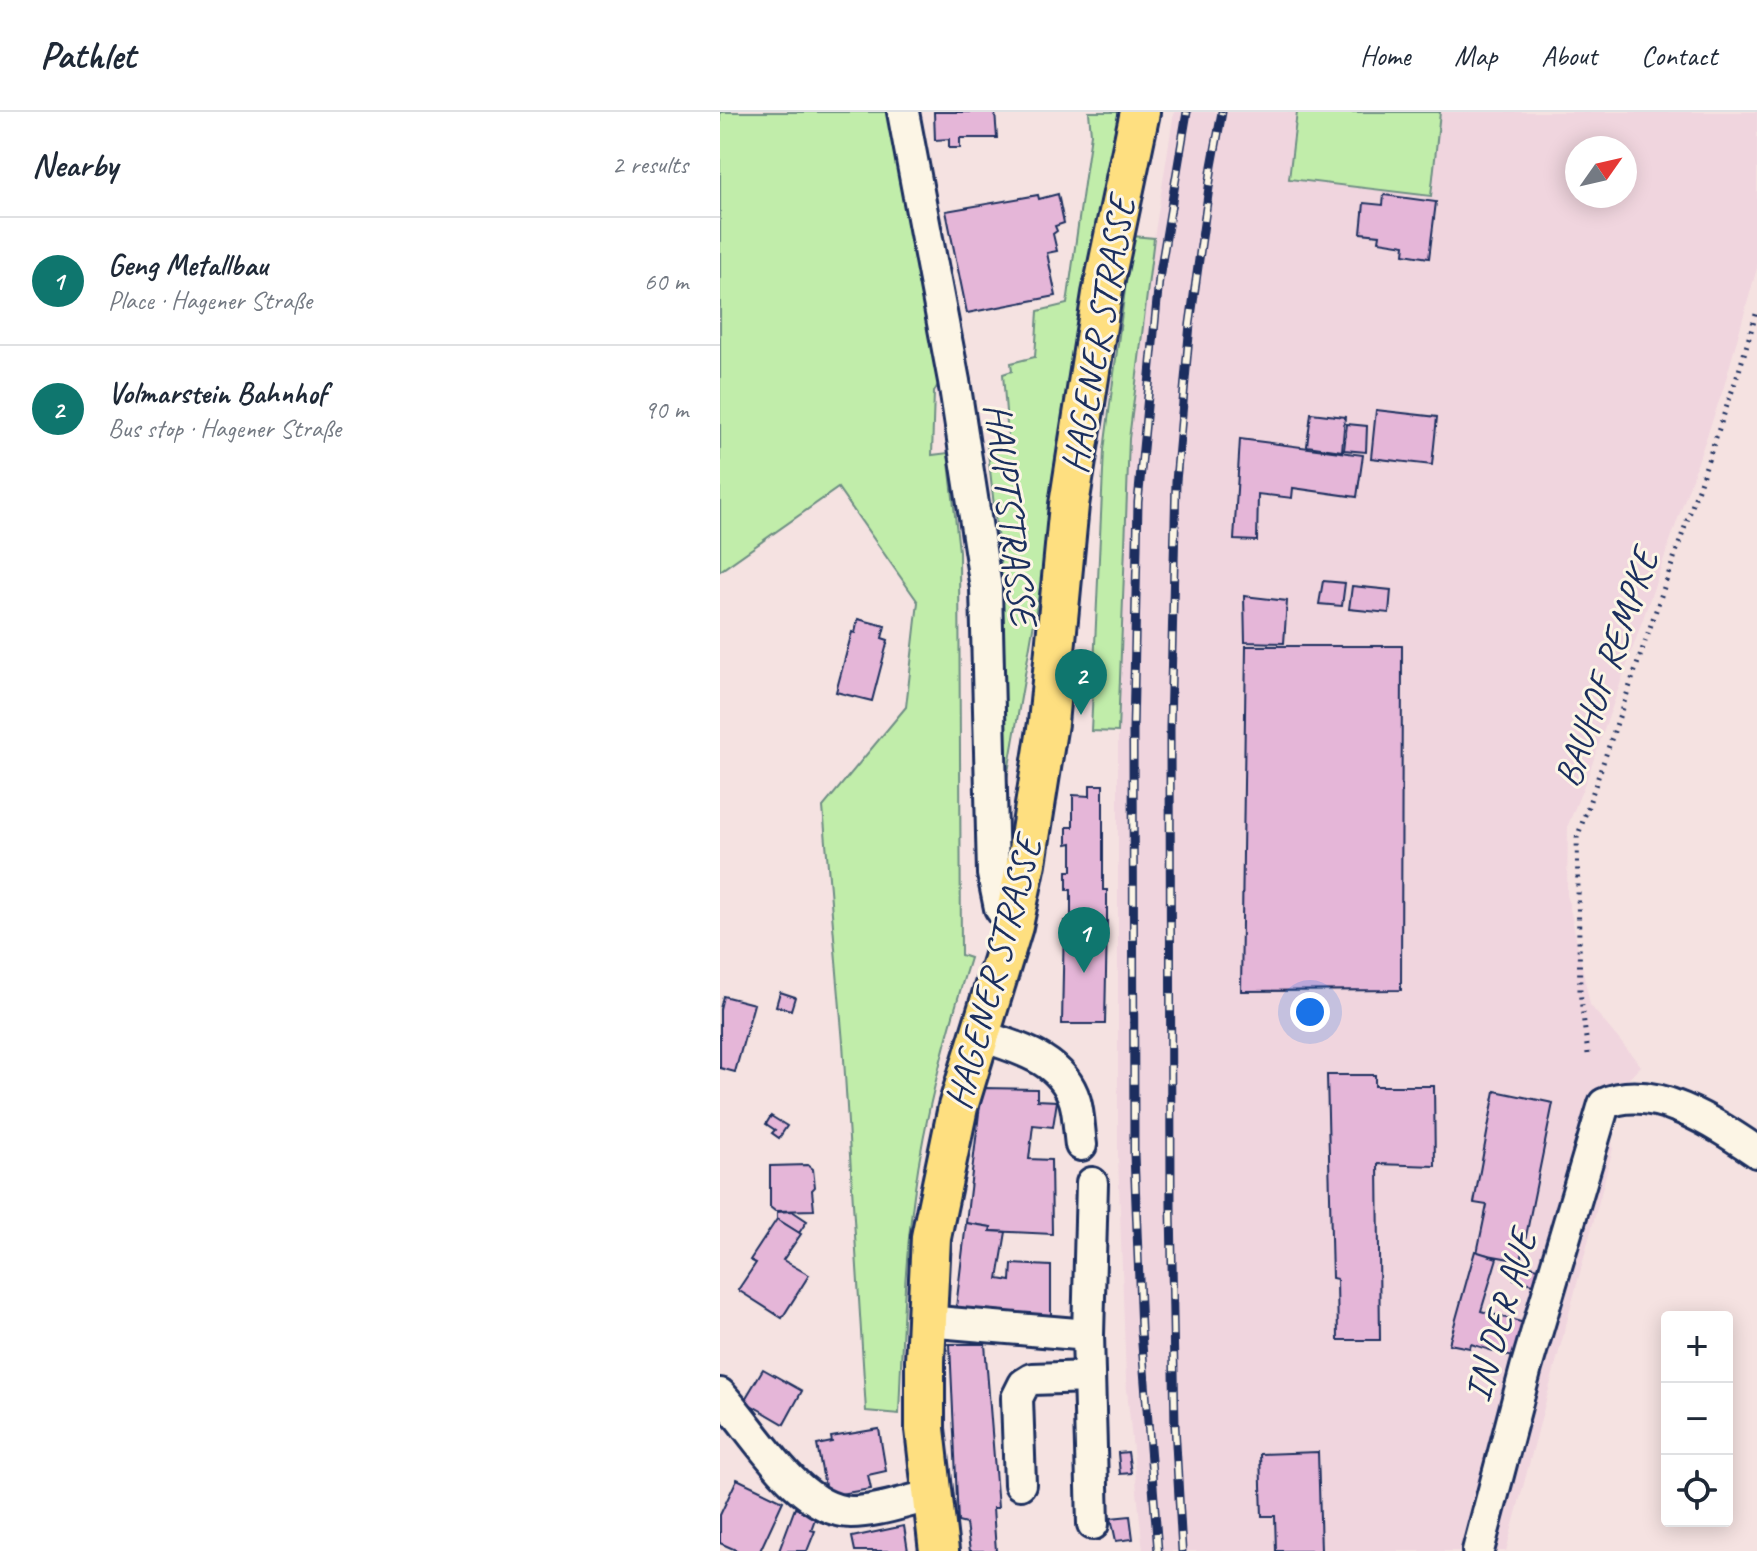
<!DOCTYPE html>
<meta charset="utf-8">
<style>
:root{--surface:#fff;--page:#f6f6f7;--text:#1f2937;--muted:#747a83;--line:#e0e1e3;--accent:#0f766e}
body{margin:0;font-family:Caveat,sans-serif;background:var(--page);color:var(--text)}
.controls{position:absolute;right:24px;bottom:24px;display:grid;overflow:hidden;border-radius:8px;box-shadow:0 4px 20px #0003}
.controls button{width:72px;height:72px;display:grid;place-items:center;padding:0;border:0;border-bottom:2px solid var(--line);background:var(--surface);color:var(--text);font:40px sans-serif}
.compass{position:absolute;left:845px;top:24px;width:72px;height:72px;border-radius:50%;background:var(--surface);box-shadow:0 4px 20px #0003;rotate:56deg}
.you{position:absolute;left:590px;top:900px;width:28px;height:28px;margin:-20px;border:6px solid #fff;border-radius:50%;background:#1a73e8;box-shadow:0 0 0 12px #1a73e833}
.badge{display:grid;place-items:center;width:52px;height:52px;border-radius:50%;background:var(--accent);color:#fff;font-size:26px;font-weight:700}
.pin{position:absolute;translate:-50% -66px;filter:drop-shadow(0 2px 4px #0008)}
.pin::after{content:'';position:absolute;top:42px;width:28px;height:24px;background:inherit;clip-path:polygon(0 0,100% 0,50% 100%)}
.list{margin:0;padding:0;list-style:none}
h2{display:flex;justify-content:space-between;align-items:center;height:104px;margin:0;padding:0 32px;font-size:34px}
h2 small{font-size:26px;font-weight:400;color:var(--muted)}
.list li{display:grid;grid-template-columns:52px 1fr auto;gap:24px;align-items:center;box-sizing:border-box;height:128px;padding:0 32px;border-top:2px solid var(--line)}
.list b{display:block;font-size:30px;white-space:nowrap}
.list p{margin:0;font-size:26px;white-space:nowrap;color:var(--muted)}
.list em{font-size:26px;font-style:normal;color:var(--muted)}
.icon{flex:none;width:44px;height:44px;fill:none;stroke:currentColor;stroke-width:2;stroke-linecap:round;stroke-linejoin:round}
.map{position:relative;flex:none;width:1037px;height:1439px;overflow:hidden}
header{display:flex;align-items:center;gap:48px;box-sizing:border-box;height:112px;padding:0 40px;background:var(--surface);border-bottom:2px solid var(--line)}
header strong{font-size:38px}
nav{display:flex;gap:44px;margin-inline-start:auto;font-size:28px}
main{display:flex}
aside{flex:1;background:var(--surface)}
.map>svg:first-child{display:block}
</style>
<header>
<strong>Pathlet</strong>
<nav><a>Home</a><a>Map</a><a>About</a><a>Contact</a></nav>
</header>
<main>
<aside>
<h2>Nearby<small>2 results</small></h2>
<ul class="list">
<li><span class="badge">1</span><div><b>Geng Metallbau</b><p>Place · Hagener Straße</p></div><em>60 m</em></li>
<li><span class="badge">2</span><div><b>Volmarstein Bahnhof</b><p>Bus stop · Hagener Straße</p></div><em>90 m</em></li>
</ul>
</aside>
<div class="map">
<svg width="1037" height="1439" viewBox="0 0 1037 1439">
<rect width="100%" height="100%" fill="#f5e2e1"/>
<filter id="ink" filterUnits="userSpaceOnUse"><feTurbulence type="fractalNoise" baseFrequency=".0125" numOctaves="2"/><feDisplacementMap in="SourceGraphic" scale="16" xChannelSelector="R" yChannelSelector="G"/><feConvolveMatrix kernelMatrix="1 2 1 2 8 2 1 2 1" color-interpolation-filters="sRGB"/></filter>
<g filter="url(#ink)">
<path fill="#f0d5de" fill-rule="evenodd" d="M 454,0 L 1037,0 L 1037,156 L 1003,278 L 869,661 L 848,713 L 847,782 L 870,893 L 921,954 L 884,993 L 893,1036 L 786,1439 L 423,1439 L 406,1268 L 398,1045 L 398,620 L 409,327 L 434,126 ZM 857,36 L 905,36 L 905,84 L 857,84 Z"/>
<g fill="#c1edaa" stroke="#6e8e84" stroke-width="2">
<path d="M 0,0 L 172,0 L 222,265 L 214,280 L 212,343 L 228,341 L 239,439 L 241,843 L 250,846 C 226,924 205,1002 194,1083 C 184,1156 182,1229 179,1302 L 146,1299 L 123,931 L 103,695 L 186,595 L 198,490 L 118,376 L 0,459 Z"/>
<polygon points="369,0 409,0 327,435 287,666 286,722 282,709 283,475 267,331 288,325 283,262 292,259 291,251 315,245 318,199 347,192 371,22"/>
<polygon points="577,0 720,0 711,84 569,67"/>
<polygon points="412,124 434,126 409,327 398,620 371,619 384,338"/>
</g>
<g fill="#e5b6d8" stroke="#1b2f5e" stroke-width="2">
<polygon points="214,0 275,0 277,26 240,26 240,36 229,36 229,27 215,28"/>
<polygon points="338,82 344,111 335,114 337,119 333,122 337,139 327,141 336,184 247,201 226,99 318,83 319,87"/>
<polygon points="664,83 716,90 709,146 684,142 685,133 659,129 660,123 641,121 644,91 663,93"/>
<polygon points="656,298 717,305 712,353 651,346"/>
<polygon points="591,301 625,305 622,339 587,334"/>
<polygon points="627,312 647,314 646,340 624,338"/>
<polygon points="520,327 643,343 637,385 573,376 572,386 538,382 537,429 514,428"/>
<polygon points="603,469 625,471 622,494 599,492"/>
<polygon points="632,474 671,478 669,501 629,497"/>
<polygon points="524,484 567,489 564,531 525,530"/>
<polygon points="138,507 165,514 162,526 168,528 152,589 116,580 132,520 135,521"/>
<polygon points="526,534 682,534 681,878 521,879"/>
<polygon points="370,673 383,673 383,778 387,778 387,810 351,808 351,778 347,778 347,759 352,759 352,731 347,732 347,715 353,715 353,683 370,684"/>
<polygon points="344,809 387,810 385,912 342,912"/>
<polygon points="60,880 75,885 71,898 56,894"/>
<polygon points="3,884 34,892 15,960 0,956 0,897"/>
<polygon points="607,963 655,963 655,974 714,974 715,1054 658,1052 660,1228 618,1228 617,1167 612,1166"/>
<polygon points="262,976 317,977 317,988 337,989 333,1015 313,1013 309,1047 331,1048 332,1122 270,1119 271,1115 246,1111"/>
<polygon points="775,979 833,991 801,1149 757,1141 767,1093 754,1091"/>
<polygon points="51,1004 67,1014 59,1026 52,1021 55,1018 46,1012"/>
<polygon points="88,1053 93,1057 95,1075 92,1078 94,1098 55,1099 50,1095 50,1054"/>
<polygon points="72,1099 87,1109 79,1121 57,1107 57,1100"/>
<polygon points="57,1107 81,1122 63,1148 89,1163 62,1206 18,1178 36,1151 30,1148"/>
<polygon points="246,1111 271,1115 270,1119 286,1120 278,1167 291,1169 292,1152 331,1154 331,1214 235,1204"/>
<polygon points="755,1139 777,1146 761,1199 808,1212 799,1247 751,1232 750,1236 729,1232"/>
<polygon points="799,1151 822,1157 817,1173 794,1167"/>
<polygon points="230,1232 265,1232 278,1396 273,1396 276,1439 250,1439 246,1412 238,1410"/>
<polygon points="43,1257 82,1279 64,1312 24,1289"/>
<polygon points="159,1317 166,1359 148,1363 151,1377 107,1384 97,1333 112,1330 111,1325"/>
<polygon points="408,1340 411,1361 400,1362 398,1341"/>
<polygon points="598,1340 601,1439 556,1439 555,1404 542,1404 540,1342"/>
<polygon points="17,1367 63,1389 40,1439 18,1439 0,1431 0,1403"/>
<polygon points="75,1396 96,1404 91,1418 95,1419 87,1439 59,1439"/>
<polygon points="410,1404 413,1427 396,1429 391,1406"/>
<polygon points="184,1414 188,1439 135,1439 132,1425"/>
</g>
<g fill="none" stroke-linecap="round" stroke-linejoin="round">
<defs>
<g id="minor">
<polyline points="183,0 234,269 266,476 273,762 280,796 293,814"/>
<path d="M 259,923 C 297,936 342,946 355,989 C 359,1003 359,1019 361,1033"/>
<polyline points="372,1071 368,1223 373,1412"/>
<polyline points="206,1209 368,1223"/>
<path d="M 0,1282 C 34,1318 78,1399 131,1400 C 158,1400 186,1389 211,1384"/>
<polyline points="300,1372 297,1286 304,1272 312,1267 369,1265"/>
<path d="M 758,1439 L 806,1256 L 884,992 C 933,969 997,1013 1037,1040"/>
</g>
<polyline id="major" points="219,1439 205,1317 205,1249 211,1125 238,995 293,814 306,751 328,611 349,393 382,182 420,0"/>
</defs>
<use href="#minor" stroke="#1b2f5e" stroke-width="36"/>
<use href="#major" stroke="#1b2f5e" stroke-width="44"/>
<polyline stroke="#1b2f5e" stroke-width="5" stroke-dasharray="2 6" stroke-linecap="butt" points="868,942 860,879 857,726 1019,259 1037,199"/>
<use href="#minor" stroke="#fcf5e5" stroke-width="30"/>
<use href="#major" stroke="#fedf80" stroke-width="38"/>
<defs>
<g id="rail">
<polyline points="438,1439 421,1219 414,1042 413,619 418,390 439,167 467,0"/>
<polyline points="462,1439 455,1314 451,1095 450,616 456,369 470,212 492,54 502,0"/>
</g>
</defs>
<use href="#rail" stroke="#1b2f5e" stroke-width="9"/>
<use href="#rail" stroke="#fcf5e5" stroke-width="6" stroke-dasharray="18" stroke-linecap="butt"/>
</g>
</g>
<g text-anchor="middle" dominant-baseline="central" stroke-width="6" stroke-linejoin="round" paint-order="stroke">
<g font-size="38" fill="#1b2f5e" stroke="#fcf5e5">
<text transform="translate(378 223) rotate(-80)">HAGENER STRASSE</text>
<text transform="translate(291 402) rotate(83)">HAUPTSTRASSE</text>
<text transform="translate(886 556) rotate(-71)">BAUHOF REMPKE</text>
<text transform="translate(273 861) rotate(-75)">HAGENER STRASSE</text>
<text transform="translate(780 1204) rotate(-74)">IN DER AUE</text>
</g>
</g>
</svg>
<div class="controls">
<button>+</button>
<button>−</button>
<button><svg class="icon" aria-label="locate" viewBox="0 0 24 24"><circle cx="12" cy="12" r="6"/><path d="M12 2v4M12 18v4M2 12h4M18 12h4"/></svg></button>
</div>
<svg class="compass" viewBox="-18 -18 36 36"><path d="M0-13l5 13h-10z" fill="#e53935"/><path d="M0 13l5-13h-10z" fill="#747a83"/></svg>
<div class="you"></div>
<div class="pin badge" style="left:364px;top:861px">1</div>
<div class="pin badge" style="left:361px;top:603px">2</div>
</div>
</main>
